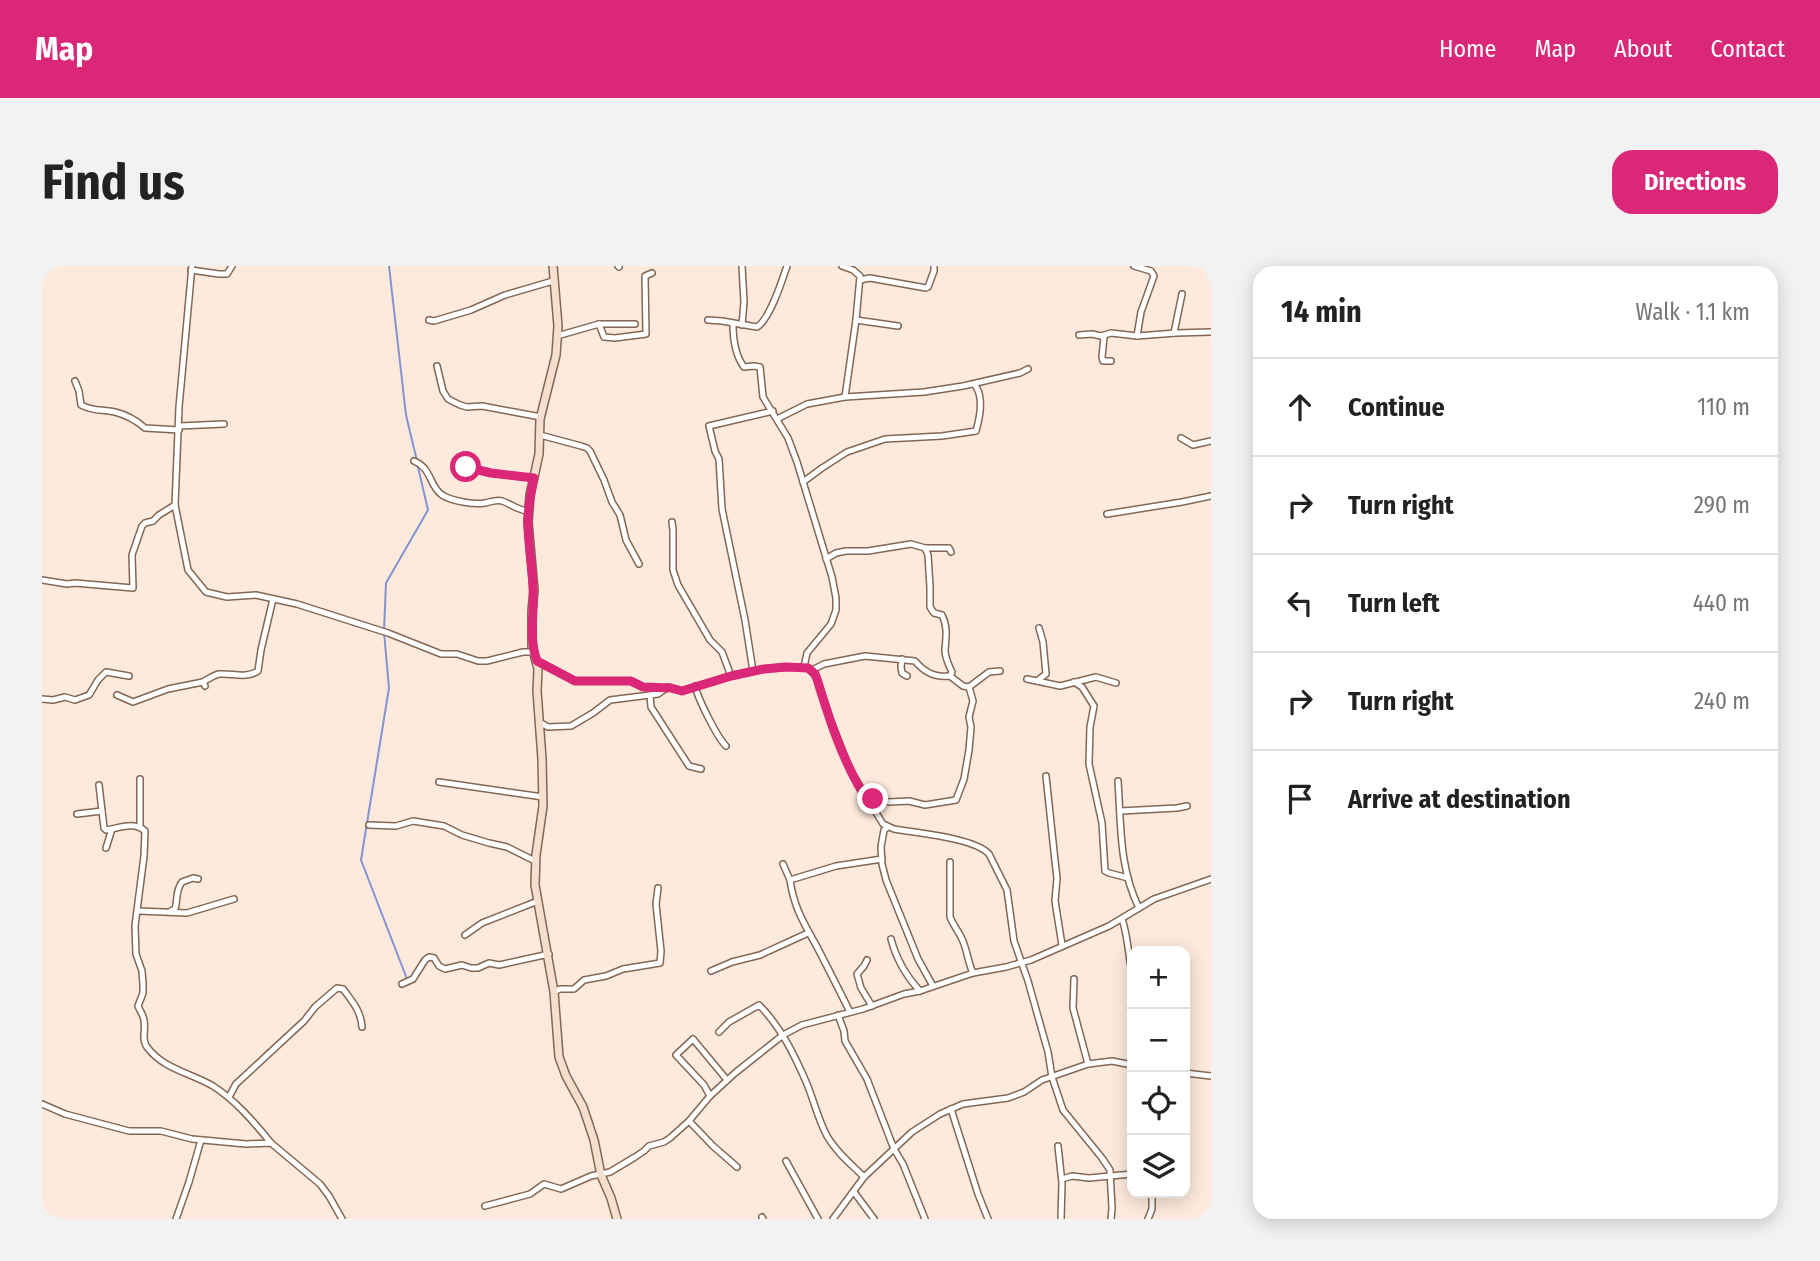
<!DOCTYPE html>
<meta charset="utf-8">
<style>
:root{--surface:#fff;--page:#f2f2f2;--text:#222;--muted:#767676;--line:#e0e0e0;--accent:#db2777}
body{margin:0;font-family:"Fira Sans Condensed",sans-serif;background:var(--page);color:var(--text)}
.controls{position:absolute;right:21px;bottom:21px;display:grid;overflow:hidden;border-radius:14px;box-shadow:0 4px 18px #0003}
.controls button{width:63px;height:63px;display:grid;place-items:center;padding:0;border:0;border-bottom:2px solid var(--line);background:var(--surface);color:var(--text);font:35px sans-serif}
.stop{position:absolute;width:21px;height:21px;margin:-16px;border:5px solid #db2777;border-radius:50%;background:#fff}
.stop.end{background:#db2777;border-color:#fff;box-shadow:0 2px 7px #0008}
.list{margin:0;padding:0;list-style:none}
h2{display:flex;justify-content:space-between;align-items:center;height:91px;margin:0;padding:0 28px;font-size:30px}
h2 small{font-size:23px;font-weight:400;color:var(--muted)}
.list li{display:grid;grid-template-columns:46px 1fr auto;gap:21px;align-items:center;box-sizing:border-box;height:98px;padding:0 28px;border-top:2px solid var(--line)}
.list b{display:block;font-size:26px;white-space:nowrap}
.list em{font-size:23px;font-style:normal;color:var(--muted)}
.icon{flex:none;width:38px;height:38px;fill:none;stroke:currentColor;stroke-width:2;stroke-linecap:round;stroke-linejoin:round}
.map{position:relative;flex:none;width:1169px;height:953px;overflow:hidden;border-radius:21px}
header{display:flex;align-items:center;gap:42px;box-sizing:border-box;height:98px;padding:0 35px;background:var(--accent);color:#fff}
header strong{font-size:33px}
nav{display:flex;gap:38px;margin-inline-start:auto;font-size:24px}
.intro{display:flex;align-items:center;justify-content:space-between;box-sizing:border-box;height:168px;padding:0 42px}
h1{margin:0;font-size:49px}
.button{padding:18px 32px;border-radius:21px;background:var(--accent);color:#fff;font-size:24px;font-weight:700}
main{display:flex;gap:42px;padding:0 42px}
aside{flex:1;background:var(--surface);border-radius:21px;box-shadow:0 4px 18px #0003}
.map>svg:first-child{display:block}
</style>
<header>
<strong>Map</strong>
<nav><a>Home</a><a>Map</a><a>About</a><a>Contact</a></nav>
</header>
<div class="intro"><h1>Find us</h1><a class="button">Directions</a></div>
<main>
<div class="map">
<svg width="1169" height="953" viewBox="0 0 1169 953">
<rect width="100%" height="100%" fill="#feeadd"/>
<g fill="none" stroke-linecap="round" stroke-linejoin="round">
<g stroke="#8093d3" stroke-width="2">
<polyline points="347,0 364,149 375,195"/>
<polyline points="365,713 319,594 347,422 342,366 344,317 386,244 376,201"/>
</g>
<defs>
<g id="street">
<polyline points="150,0 137,141 133,239 146,304 164,326 185,331 214,329 255,338 346,367 399,388 415,388 436,395 445,395 481,386 491,386"/>
<polyline points="576,0 577,1"/>
<polyline points="800,0 811,4 818,10 814,54 803,131"/>
<polyline points="1092,0 1109,5 1112,10 1099,46 1095,70"/>
<polyline points="149,4 177,8 185,8 190,0"/>
<polyline points="818,14 828,12 884,22 886,21 892,5 892,0"/>
<polyline points="387,54 392,55 429,44 463,29 511,15"/>
<path d="M 666,54 L 680,55 L 715,61 C 728,53 740,15 745,0"/>
<polyline points="814,54 856,60"/>
<polyline points="557,58 593,58"/>
<path d="M 691,58 C 691,72 693,89 702,101 L 712,100 L 718,101 L 721,131 L 746,172 L 755,196 L 790,311 L 794,332 L 794,344 L 789,358 L 765,387 L 762,401"/>
<polyline points="700,59 702,36 700,0"/>
<polyline points="1132,67 1140,28"/>
<polyline points="1037,69 1050,68 1059,70 1069,67 1095,70 1134,67 1169,66"/>
<polyline points="515,70 557,58 562,71 573,72 604,68 603,10 610,7"/>
<polyline points="1059,70 1062,71 1060,91 1061,95 1069,95"/>
<polyline points="395,100 401,125 406,133 418,139 425,141 440,140 499,151"/>
<path d="M 33,115 L 37,125 L 39,139 C 53,146 59,143 73,146 C 85,149 94,154 103,162 L 137,164"/>
<polyline points="735,153 765,138 803,131 882,126 921,120 978,107 986,103"/>
<polyline points="137,160 182,158"/>
<polyline points="498,169 539,180 545,182 548,185 562,214 570,236 578,249 584,274 597,298"/>
<polyline points="1139,172 1151,179 1169,175"/>
<path d="M 372,195 C 390,202 387,220 400,229 C 410,235 432,239 443,237 C 448,236 455,233 460,235 C 470,238 474,244 486,245"/>
<polyline points="424,201 449,207 492,212"/>
<path d="M 761,216 L 780,202 L 805,186 L 843,173 L 900,170 L 934,165 C 938,151 942,129 932,118"/>
<polyline points="1065,248 1140,236 1169,230"/>
<polyline points="630,256 631,264 631,304 636,319 668,374 680,386 689,410"/>
<path d="M 883,282 L 886,289 L 888,321 L 888,341 L 892,347 L 900,349 C 906,361 904,371 903,384 C 903,391 907,400 910,406 L 908,410 L 921,420 L 927,421 L 947,406 L 958,405"/>
<polyline points="784,293 794,287 804,285 826,285 869,278 883,282 907,282 909,286"/>
<polyline points="0,314 25,318 33,317 91,322 90,289 100,260 103,257 111,255 117,249 133,239"/>
<polyline points="860,393 859,401 860,407 865,410"/>
<polyline points="495,395 533,415 588,415 601,421 624,422"/>
<path d="M 770,404 L 782,398 L 823,390 L 873,395 C 882,406 893,412 908,410"/>
<polyline points="711,405 703,354 680,243 677,193 673,185 667,160 731,145"/>
<polyline points="985,413 995,415 1004,408 1001,376 997,362"/>
<polyline points="995,415 1018,420 1054,411 1074,417"/>
<polyline points="1032,416 1040,421 1052,440 1048,461 1047,498 1060,557 1063,605 1067,607 1086,612"/>
<path d="M 163,420 L 161,416 C 166,413 172,409 177,408 C 191,407 204,413 216,405 L 219,384 L 231,333"/>
<path d="M 653,420 C 656,433 675,471 684,480"/>
<polyline points="75,429 91,436 126,423 161,416"/>
<polyline points="608,429 609,441 647,500 659,503"/>
<polyline points="0,433 11,434 23,431 33,434 47,429 56,414 64,406 87,410"/>
<path d="M 497,456 L 506,461 L 529,460 L 551,447 L 568,434 L 616,428 L 626,421 L 640,425 L 689,410 L 722,403 L 744,401 L 762,401 L 769,403 L 775,413 L 788,453 L 808,504 L 841,558 L 852,563 C 874,567 933,572 947,588 L 965,624 L 972,675 L 986,715 L 1006,786 L 1010,811 L 1021,844 L 1060,892 L 1068,904 L 1070,942 L 1069,953"/>
<polyline points="1004,510 1013,595 1015,612 1013,635 1020,679"/>
<polyline points="98,513 98,561"/>
<path d="M 1076,515 C 1079,558 1077,602 1097,642"/>
<polyline points="397,516 501,531"/>
<polyline points="57,519 60,545"/>
<polyline points="827,536 832,532 847,536 867,535 883,539 914,534 922,513 927,484 929,461 927,451 931,435 927,421"/>
<polyline points="1078,545 1135,542 1145,540"/>
<path d="M 35,548 L 60,545 L 62,562 L 64,564 C 78,562 92,555 103,565 L 102,590 L 93,660 L 94,688 L 100,705 L 101,718 L 101,727 L 96,740 C 98,745 102,750 102,755 C 104,765 99,773 105,781 C 121,803 149,807 171,820 C 193,834 212,856 229,877"/>
<polyline points="327,559 354,560 371,555 402,560 420,569 447,577 465,581 493,595"/>
<polyline points="846,561 842,564 839,581 840,598 844,614 876,693 891,720"/>
<polyline points="64,582 70,563"/>
<path d="M 908,596 L 908,651 C 912,661 919,668 922,678 C 926,689 926,696 931,707"/>
<polyline points="741,598 748,614 794,600 840,593"/>
<path d="M 748,614 C 752,642 762,657 775,681 C 786,702 797,724 808,746"/>
<polyline points="97,645 145,647 192,633"/>
<path d="M 127,646 L 133,643 C 136,634 133,625 140,616 L 151,612 L 156,613"/>
<path d="M 1080,653 C 1086,670 1086,688 1090,706"/>
<polyline points="423,669 440,657 496,635"/>
<path d="M 849,673 C 854,692 865,711 878,725"/>
<polyline points="825,694 822,700 815,708 819,722 830,740"/>
<polyline points="669,705 690,696 718,689 766,667"/>
<polyline points="1032,713 1031,742 1046,798"/>
<polyline points="360,718 371,713 383,694 387,691 392,692 397,700 403,703 420,699 429,702 436,702 447,697 457,699 507,688"/>
<polyline points="512,726 518,723 532,723 542,714 564,710 581,703 618,697 619,685 614,638 616,622"/>
<polyline points="796,749 802,765 803,775 825,813 852,883 861,898 883,953"/>
<path d="M 677,766 L 687,756 L 717,739 C 739,761 753,790 765,818 C 772,835 776,853 785,870 C 794,886 809,898 822,911"/>
<polyline points="1143,807 1169,810"/>
<polyline points="668,830 662,819 634,789 651,773 685,814"/>
<path d="M 187,831 L 194,818 L 262,755 L 273,741 L 295,722 L 301,723 C 310,735 319,745 320,761"/>
<polyline points="0,838 23,848 87,865 119,865 150,873 204,878 229,877 278,918 287,930 300,953"/>
<polyline points="909,843 936,928 946,953"/>
<polyline points="647,855 671,880 695,901"/>
<polyline points="1016,880 1020,917 1019,953"/>
<polyline points="744,895 776,953"/>
<polyline points="1020,913 1030,910 1047,912 1090,908"/>
<polyline points="812,926 832,953"/>
<polyline points="443,940 488,928 502,918 519,923 549,910 568,906 593,891 602,885 607,880 622,876 628,872 647,855 668,830 693,807 741,769 760,759 821,743 862,728 878,725 931,707 964,701 989,694 1067,660 1112,633 1169,613"/>
<polyline points="720,951 721,953"/>
<polyline points="134,953 147,916 159,874"/>
<polyline points="791,953 822,911 870,866 898,848 921,838 966,832 982,826 1000,814 1046,798 1070,795 1090,799"/>
<polyline points="1106,953 1110,943 1110,927"/>
</g>
<polyline id="secondary" points="511,0 516,60 514,89 498,153 497,188 488,229 486,256 492,324 490,345 490,380 496,403 495,425 500,493 501,540 494,589 493,619 512,726 517,791 524,810 541,841 552,874 559,909 569,932 575,953"/>
</defs>
<use href="#street" stroke="#836754" stroke-width="8"/>
<use href="#secondary" stroke="#836754" stroke-width="10"/>
<use href="#street" stroke="#fff" stroke-width="5"/>
<use href="#secondary" stroke="#f5dfce" stroke-width="7"/>
</g>
<g fill="none" stroke-linecap="round" stroke-linejoin="round">
<path stroke="#db2777" stroke-width="9" d="M 424,201 L 449,207 L 492,212 C 489,226 486,240 486,255 C 486,277 490,298 491,320 C 493,345 486,371 495,395 L 533,415 L 589,415 L 601,421 L 629,422 L 640,425 L 689,410 L 722,403 L 744,401 L 766,402 L 773,408 L 775,413 C 788,456 802,499 827,537 L 831,533"/>
</g>
</svg>
<div class="controls">
<button>+</button>
<button>−</button>
<button><svg class="icon" aria-label="locate" viewBox="0 0 24 24"><circle cx="12" cy="12" r="6"/><path d="M12 2v4M12 18v4M2 12h4M18 12h4"/></svg></button>
<button><svg class="icon" aria-label="layers" viewBox="0 0 24 24"><path d="M12 4l9 5-9 5-9-5zM3 14l9 5 9-5"/></svg></button>
</div>
<div class="stop" style="left:424px;top:201px"></div>
<div class="stop end" style="left:831px;top:533px"></div>
</div>
<aside>
<h2>14 min<small>Walk · 1.1 km</small></h2>
<ul class="list">
<li><svg class="icon" aria-label="ahead" viewBox="0 0 24 24"><path d="M12 20V5M6 11l6-6 6 6"/></svg><div><b>Continue</b></div><em>110 m</em></li>
<li><svg class="icon" aria-label="right" viewBox="0 0 24 24"><path d="M7 20v-9h11M14 6l5 5-5 5"/></svg><div><b>Turn right</b></div><em>290 m</em></li>
<li><svg class="icon" aria-label="left" viewBox="0 0 24 24"><path d="M17 20v-9H6M10 6l-5 5 5 5"/></svg><div><b>Turn left</b></div><em>440 m</em></li>
<li><svg class="icon" aria-label="right" viewBox="0 0 24 24"><path d="M7 20v-9h11M14 6l5 5-5 5"/></svg><div><b>Turn right</b></div><em>240 m</em></li>
<li><svg class="icon" aria-label="arrive" viewBox="0 0 24 24"><path d="M6 21V4h12l-3 4 3 4H6"/></svg><div><b>Arrive at destination</b></div></li>
</ul>
</aside>
</main>
